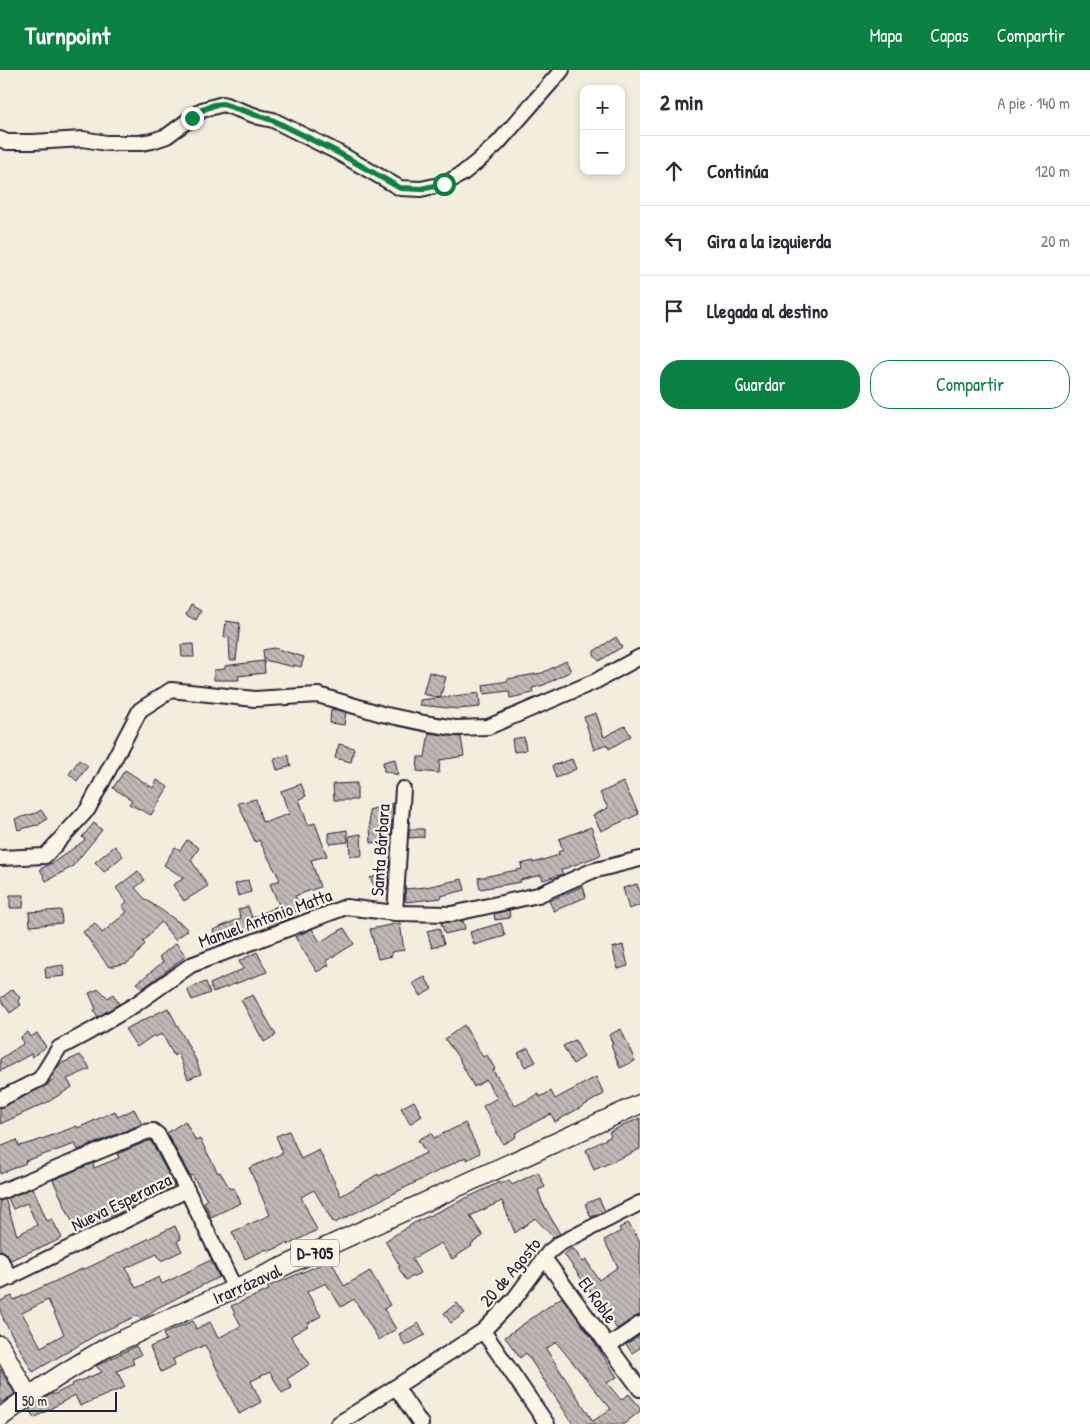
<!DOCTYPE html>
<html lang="es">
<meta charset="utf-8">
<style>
:root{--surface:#fff;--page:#f7f7f7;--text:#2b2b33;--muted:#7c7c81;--line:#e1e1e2;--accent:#0b8043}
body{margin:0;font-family:"Patrick Hand",sans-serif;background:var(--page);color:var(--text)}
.controls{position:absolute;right:15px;top:15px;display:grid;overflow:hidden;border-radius:10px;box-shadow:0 2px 8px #0003}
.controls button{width:45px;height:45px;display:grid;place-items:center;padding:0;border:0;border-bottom:1px solid var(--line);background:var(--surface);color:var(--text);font:25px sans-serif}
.scale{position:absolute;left:15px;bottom:12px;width:102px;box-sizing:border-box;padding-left:5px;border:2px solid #22223b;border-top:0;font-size:14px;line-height:18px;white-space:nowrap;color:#22223b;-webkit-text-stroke:4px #fcf5e5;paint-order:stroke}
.stop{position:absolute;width:15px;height:15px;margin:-11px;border:4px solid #0b8043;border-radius:50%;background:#fff}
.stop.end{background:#0b8043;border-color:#fff;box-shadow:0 1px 5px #0008}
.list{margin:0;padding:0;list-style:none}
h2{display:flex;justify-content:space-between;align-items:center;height:65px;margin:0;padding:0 20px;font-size:21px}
h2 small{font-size:16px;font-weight:400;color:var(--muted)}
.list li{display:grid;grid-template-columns:32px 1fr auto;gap:15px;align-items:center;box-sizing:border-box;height:70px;padding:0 20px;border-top:1px solid var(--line)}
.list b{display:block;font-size:19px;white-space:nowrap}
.list em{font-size:16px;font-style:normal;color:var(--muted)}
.actions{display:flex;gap:10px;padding:15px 20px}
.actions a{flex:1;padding:11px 0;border:1px solid var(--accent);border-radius:20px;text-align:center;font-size:18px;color:var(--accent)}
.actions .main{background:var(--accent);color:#fff}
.icon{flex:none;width:28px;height:28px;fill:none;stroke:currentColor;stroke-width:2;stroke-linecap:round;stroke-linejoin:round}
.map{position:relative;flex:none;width:640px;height:1354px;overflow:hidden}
header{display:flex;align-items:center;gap:30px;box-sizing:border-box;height:70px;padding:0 25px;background:var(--accent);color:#fff}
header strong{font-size:24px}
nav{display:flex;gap:28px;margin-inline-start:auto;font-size:18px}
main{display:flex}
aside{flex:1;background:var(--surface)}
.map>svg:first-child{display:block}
</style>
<header>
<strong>Turnpoint</strong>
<nav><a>Mapa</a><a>Capas</a><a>Compartir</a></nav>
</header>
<main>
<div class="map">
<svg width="640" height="1354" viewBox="0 0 640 1354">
<defs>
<pattern id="building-back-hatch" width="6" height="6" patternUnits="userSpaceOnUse" patternTransform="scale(1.25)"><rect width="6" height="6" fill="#bfbab6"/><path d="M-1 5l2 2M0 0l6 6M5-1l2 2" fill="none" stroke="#9b9795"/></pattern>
</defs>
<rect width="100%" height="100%" fill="#f3edde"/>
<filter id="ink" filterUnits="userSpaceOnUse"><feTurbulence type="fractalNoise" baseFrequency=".02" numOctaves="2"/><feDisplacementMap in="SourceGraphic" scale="10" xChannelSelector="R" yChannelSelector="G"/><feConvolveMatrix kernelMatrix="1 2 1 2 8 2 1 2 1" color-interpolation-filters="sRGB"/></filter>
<g filter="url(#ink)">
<g fill="url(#building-back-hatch)" stroke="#22223b" fill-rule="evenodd">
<polygon points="191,535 201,541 196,550 186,545"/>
<polygon points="226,551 240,553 236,590 230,590 229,568 224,567"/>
<polygon points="616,567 622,577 599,591 594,585 594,581"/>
<polygon points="193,574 194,587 182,587 181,575"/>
<polygon points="274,578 304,587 301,597 294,595 294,597 264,590 263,580"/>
<polygon points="264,591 265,603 238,606 239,610 214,610 214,600 225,599 225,596 231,595"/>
<polygon points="566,591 571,601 544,615 532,618 533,623 510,628 509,621 484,624 483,615 508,611 507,609 542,603"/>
<polygon points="429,602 446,607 440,628 423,624"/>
<polygon points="479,623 480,637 458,639 420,635 420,630"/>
<polygon points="331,639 346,642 344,655 330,653"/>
<polygon points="596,643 604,667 625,656 631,666 609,679 606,674 594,680 584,647"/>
<polygon points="429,663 461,667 464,686 440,690 439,703 417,701 418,687 425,687"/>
<polygon points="524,667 526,680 514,682 512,669"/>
<polygon points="339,674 354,678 351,692 335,688"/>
<polygon points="288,685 291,696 277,700 274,689"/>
<polygon points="395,689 398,705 384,701 383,692"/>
<polygon points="572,689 576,699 556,708 552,696"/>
<polygon points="79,690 88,696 77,711 69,704"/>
<polygon points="125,700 153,718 157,710 168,717 151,745 129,734 132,730 113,718"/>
<polygon points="623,712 639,744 601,761 593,745 608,738 600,723"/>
<polygon points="357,713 357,730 334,730 333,714"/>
<polygon points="301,714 306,726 299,729 308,755 315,753 327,786 311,790 320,817 295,826 301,839 292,843 293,847 268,857 266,853 239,863 240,867 219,875 213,860 241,848 238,840 248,836 252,848 279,835 270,814 280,810 259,770 255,772 238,733 256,729 262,752 265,751 266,752 289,744 281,721"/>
<polygon points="393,733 391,770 371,773 369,740"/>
<polygon points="41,740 47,749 37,756 36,755 18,760 15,749 36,743"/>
<polygon points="94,753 102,760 72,797 46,811 40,799 54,792 85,770 82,767"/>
<polygon points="591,757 601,785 561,800 563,804 543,810 541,805 520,810 521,812 480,819 478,808 522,799 521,794 533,791 533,793 559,785 558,782 563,780 559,769"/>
<polygon points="409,759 424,759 424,767 409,768"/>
<polygon points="347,760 348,772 329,774 329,763"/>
<polygon points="361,764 362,786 350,786 349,766"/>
<polygon points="187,770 199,778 191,790 208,816 184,831 173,815 184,808 164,795 175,777 180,780"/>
<polygon points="115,776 123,786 104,802 95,792"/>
<polygon points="138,801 145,810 135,818 145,829 183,855 188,860 175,870 161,852 143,872 145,874 134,888 127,893 109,897 83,862 95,853 102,863 127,842 122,836 127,832 116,818"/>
<polygon points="387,803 388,818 377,821 370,808"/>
<polygon points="462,809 465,820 441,826 442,828 406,832 405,819 426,817"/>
<polygon points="248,810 251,822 238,826 235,814"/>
<polygon points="637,814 640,823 640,835 629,839 623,818"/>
<polygon points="583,816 586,827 554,841 549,831"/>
<polygon points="10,825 24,825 23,838 10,838"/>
<polygon points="61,840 62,853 30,856 29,842"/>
<polygon points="509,840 510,848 495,850 494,844"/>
<polygon points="463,851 465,859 445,864 441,853"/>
<polygon points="400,853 404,880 391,882 392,886 378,889 370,859"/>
<polygon points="501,853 505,866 474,875 470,862"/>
<polygon points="344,858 354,874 326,891 329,895 317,902 295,867 312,859 320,872"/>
<polygon points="439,858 444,874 432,878 427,861"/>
<polygon points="176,873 186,886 142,919 137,913 163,892 159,887"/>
<polygon points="623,875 628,896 618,899 612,878"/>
<polygon points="257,882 267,902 213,922 210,914 243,899 239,891"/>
<polygon points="63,895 65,906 46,908 45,898"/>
<polygon points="425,907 432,919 421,926 413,913"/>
<polygon points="206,912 210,923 192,930 187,919"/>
<polygon points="13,919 20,928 18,930 21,935 10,943 0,929"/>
<polygon points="99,919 108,928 113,924 119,934 98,947 94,940 96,939 89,923"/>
<polygon points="253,925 276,965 264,972 241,930"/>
<polygon points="168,938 196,990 201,1004 188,1009 178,983 174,986 162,964 155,967 154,965 137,977 125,959"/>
<polygon points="464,955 483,987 487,985 495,999 493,1000 515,1036 539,1024 540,1027 551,1021 555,1029 596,1007 604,1024 555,1052 551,1044 526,1057 515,1064 516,1067 503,1074 483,1036 497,1028 486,1010 474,1017 460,991 461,991 445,969"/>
<polygon points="621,959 635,991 620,998 611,975 613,974 609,965"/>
<polygon points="28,962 31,967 37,963 46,977 32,987 31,984 0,1001 0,989 23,974 21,967"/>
<polygon points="575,970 584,987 573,994 563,976"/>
<polygon points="528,978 536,992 525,997 518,983"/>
<polygon points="80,985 87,993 90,999 67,1009 72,1017 48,1032 0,1054 0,1038 49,1014 49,1012 55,1008 53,1004 60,994"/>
<polygon points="414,1031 422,1046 410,1054 401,1038"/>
<polygon points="134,1039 142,1054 78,1080 75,1074 25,1091 26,1093 0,1104 0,1077 17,1070 19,1076 34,1072 77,1056 78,1058 115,1041 118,1047"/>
<polygon points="640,1048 640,1079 594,1100 586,1080 611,1066 609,1062"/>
<polygon points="185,1051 196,1071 200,1069 218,1103 220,1102 230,1119 234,1118 241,1133 211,1147 204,1132 207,1130 192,1105 190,1106 167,1063"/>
<polygon points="465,1053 480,1083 467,1090 466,1087 335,1153 334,1151 333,1152 314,1120 301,1127 317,1160 288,1175 288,1173 268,1182 267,1179 245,1189 232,1162 270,1145 249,1098 283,1083 276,1066 289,1061 301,1089 319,1080 341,1126 378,1104 379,1106 426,1083 418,1070 431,1063 434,1068"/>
<polygon points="148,1071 151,1071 174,1115 166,1120 164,1117 122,1142 76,1160 53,1110 93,1093 94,1098 119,1088 117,1084"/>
<polygon points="538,1102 545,1117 538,1120 542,1132 560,1164 553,1167 535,1148 515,1163 502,1131 470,1146 483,1166 471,1174 472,1176 452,1189 441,1173 412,1189 420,1203 406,1210 398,1197 400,1196 385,1171 414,1153 500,1112 501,1114 509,1110 512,1115"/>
<polygon points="33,1118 47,1151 52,1149 62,1168 39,1179 39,1178 10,1190 5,1182 0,1180 0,1131 5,1129 17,1165 37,1155 27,1133 13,1139 8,1128"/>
<polygon points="599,1128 605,1141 591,1147 585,1134"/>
<polygon points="628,1153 640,1171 640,1245 635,1247 617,1259 564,1184 573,1178 583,1192 586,1190 599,1210 618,1197 604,1170 621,1161 619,1158"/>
<path d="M 175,1156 L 181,1169 L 177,1171 L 182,1181 L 161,1191 L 157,1184 L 126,1198 L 136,1218 L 159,1207 L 162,1214 L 211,1190 L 219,1207 L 157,1238 L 149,1244 L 149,1245 L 140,1249 L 138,1245 L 98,1264 L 33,1302 L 3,1249 L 4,1249 L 0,1241 L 0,1231 L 12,1226 L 14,1230 L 84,1198 L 85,1199 ZM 48,1230 L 64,1264 L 41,1277 L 22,1243 Z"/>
<polygon points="331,1190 344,1216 370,1201 390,1235 384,1239 396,1259 379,1270 354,1229 341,1237 326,1213 307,1222 321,1246 307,1254 308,1256 292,1265 291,1267 310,1294 287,1309 292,1318 282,1323 270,1302 251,1311 261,1332 239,1344 205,1275 173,1289 175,1295 161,1302 150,1277 166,1270 163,1264 193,1251 196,1259 210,1252 218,1268 241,1256 231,1236 269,1220 267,1217 284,1210"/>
<path d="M 562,1227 L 591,1267 L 617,1307 L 607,1313 L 621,1330 L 629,1324 L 640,1337 L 640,1341 L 624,1354 L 573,1354 L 526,1283 L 520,1288 L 505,1267 ZM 556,1272 L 611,1339 L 593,1351 L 546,1279 Z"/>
<polygon points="457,1233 465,1243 451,1253 444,1243"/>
<polygon points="419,1253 425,1265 405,1276 399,1264"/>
<polygon points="640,1265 640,1278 632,1283 626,1274"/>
<polygon points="136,1276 141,1285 132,1289 134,1294 117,1301 125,1317 80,1336 75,1325 34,1348 29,1339 33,1337 52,1323 53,1325 73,1315 72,1314 102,1302 96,1296"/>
<polygon points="0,1299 15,1324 0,1333"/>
</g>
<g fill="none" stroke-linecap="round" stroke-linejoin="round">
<defs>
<g id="minor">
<polyline points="0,69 7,72 33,72 83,69 106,73 140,73 152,71 167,66 202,40 223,34 259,47 273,50 337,82 400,118 421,119 444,114 462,104 478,91 498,73 562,0"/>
<polyline points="0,788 45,786 88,739 140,640 171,620 255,629 318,625 382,644 424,653 455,658 488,657 596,611 640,587"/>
<polyline points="395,843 403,719"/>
<polyline points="0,1029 40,1009 59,978 89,962 136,934 191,895 346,837 395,843 452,844 538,825 592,801 640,789"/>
<polyline points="0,1122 146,1062 153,1061 158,1065 187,1120"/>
<polyline points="544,1188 640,1319"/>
<polyline points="0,1189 10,1208"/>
<polyline points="0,1212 187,1120 235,1219"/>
<polyline points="483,1261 547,1354"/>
<polyline points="608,1276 640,1254"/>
<polyline points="396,1317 421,1354"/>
<polyline points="338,1354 483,1261 515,1228 549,1182 559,1174 640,1133"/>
</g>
<g id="major">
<polyline points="0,1275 28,1326"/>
<path d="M 0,1348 C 35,1320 72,1297 111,1275 L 640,1034"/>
</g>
</defs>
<use href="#minor" stroke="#22223b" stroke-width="18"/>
<use href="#major" stroke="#22223b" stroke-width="21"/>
<use href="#minor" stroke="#fcf5e5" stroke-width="14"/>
<use href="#major" stroke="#fcf5e5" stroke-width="18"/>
</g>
</g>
<g fill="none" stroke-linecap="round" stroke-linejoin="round" filter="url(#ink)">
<polyline stroke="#0b8043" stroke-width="6" points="192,48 202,40 214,35 223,34 272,50 337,82 400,118 421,119 444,114"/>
</g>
<g text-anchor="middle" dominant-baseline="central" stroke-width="4.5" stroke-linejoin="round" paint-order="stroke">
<rect fill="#fcf5e5" stroke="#63616e" stroke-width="1" x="291" y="1169.5" width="48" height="27" rx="4"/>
<g font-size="16" font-weight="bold" fill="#22223b">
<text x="315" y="1183">D-705</text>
</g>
<g font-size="18" fill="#22223b" stroke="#fcf5e5">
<text transform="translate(380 780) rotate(-86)">Santa Bárbara</text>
<text transform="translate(265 848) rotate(-20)">Manuel Antonio Matta</text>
<text transform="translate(121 1132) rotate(-26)">Nueva Esperanza</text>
<text transform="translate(510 1202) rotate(-50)">20 de Agosto</text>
<text transform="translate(247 1214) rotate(-24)">Irarrázaval</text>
<text transform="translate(598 1230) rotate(54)">El Roble</text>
</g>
</g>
</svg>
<div class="controls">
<button>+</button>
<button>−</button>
</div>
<div class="scale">50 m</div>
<div class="stop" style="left:444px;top:114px"></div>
<div class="stop end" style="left:192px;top:48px"></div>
</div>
<aside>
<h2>2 min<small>A pie · 140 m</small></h2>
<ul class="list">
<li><svg class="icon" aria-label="ahead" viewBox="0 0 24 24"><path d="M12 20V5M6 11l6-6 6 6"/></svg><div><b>Continúa</b></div><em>120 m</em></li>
<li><svg class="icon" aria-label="left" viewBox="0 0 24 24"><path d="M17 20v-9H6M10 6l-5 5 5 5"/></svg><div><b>Gira a la izquierda</b></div><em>20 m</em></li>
<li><svg class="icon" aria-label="arrive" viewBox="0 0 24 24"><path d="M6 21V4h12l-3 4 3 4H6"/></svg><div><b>Llegada al destino</b></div></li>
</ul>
<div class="actions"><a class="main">Guardar</a><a>Compartir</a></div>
</aside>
</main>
